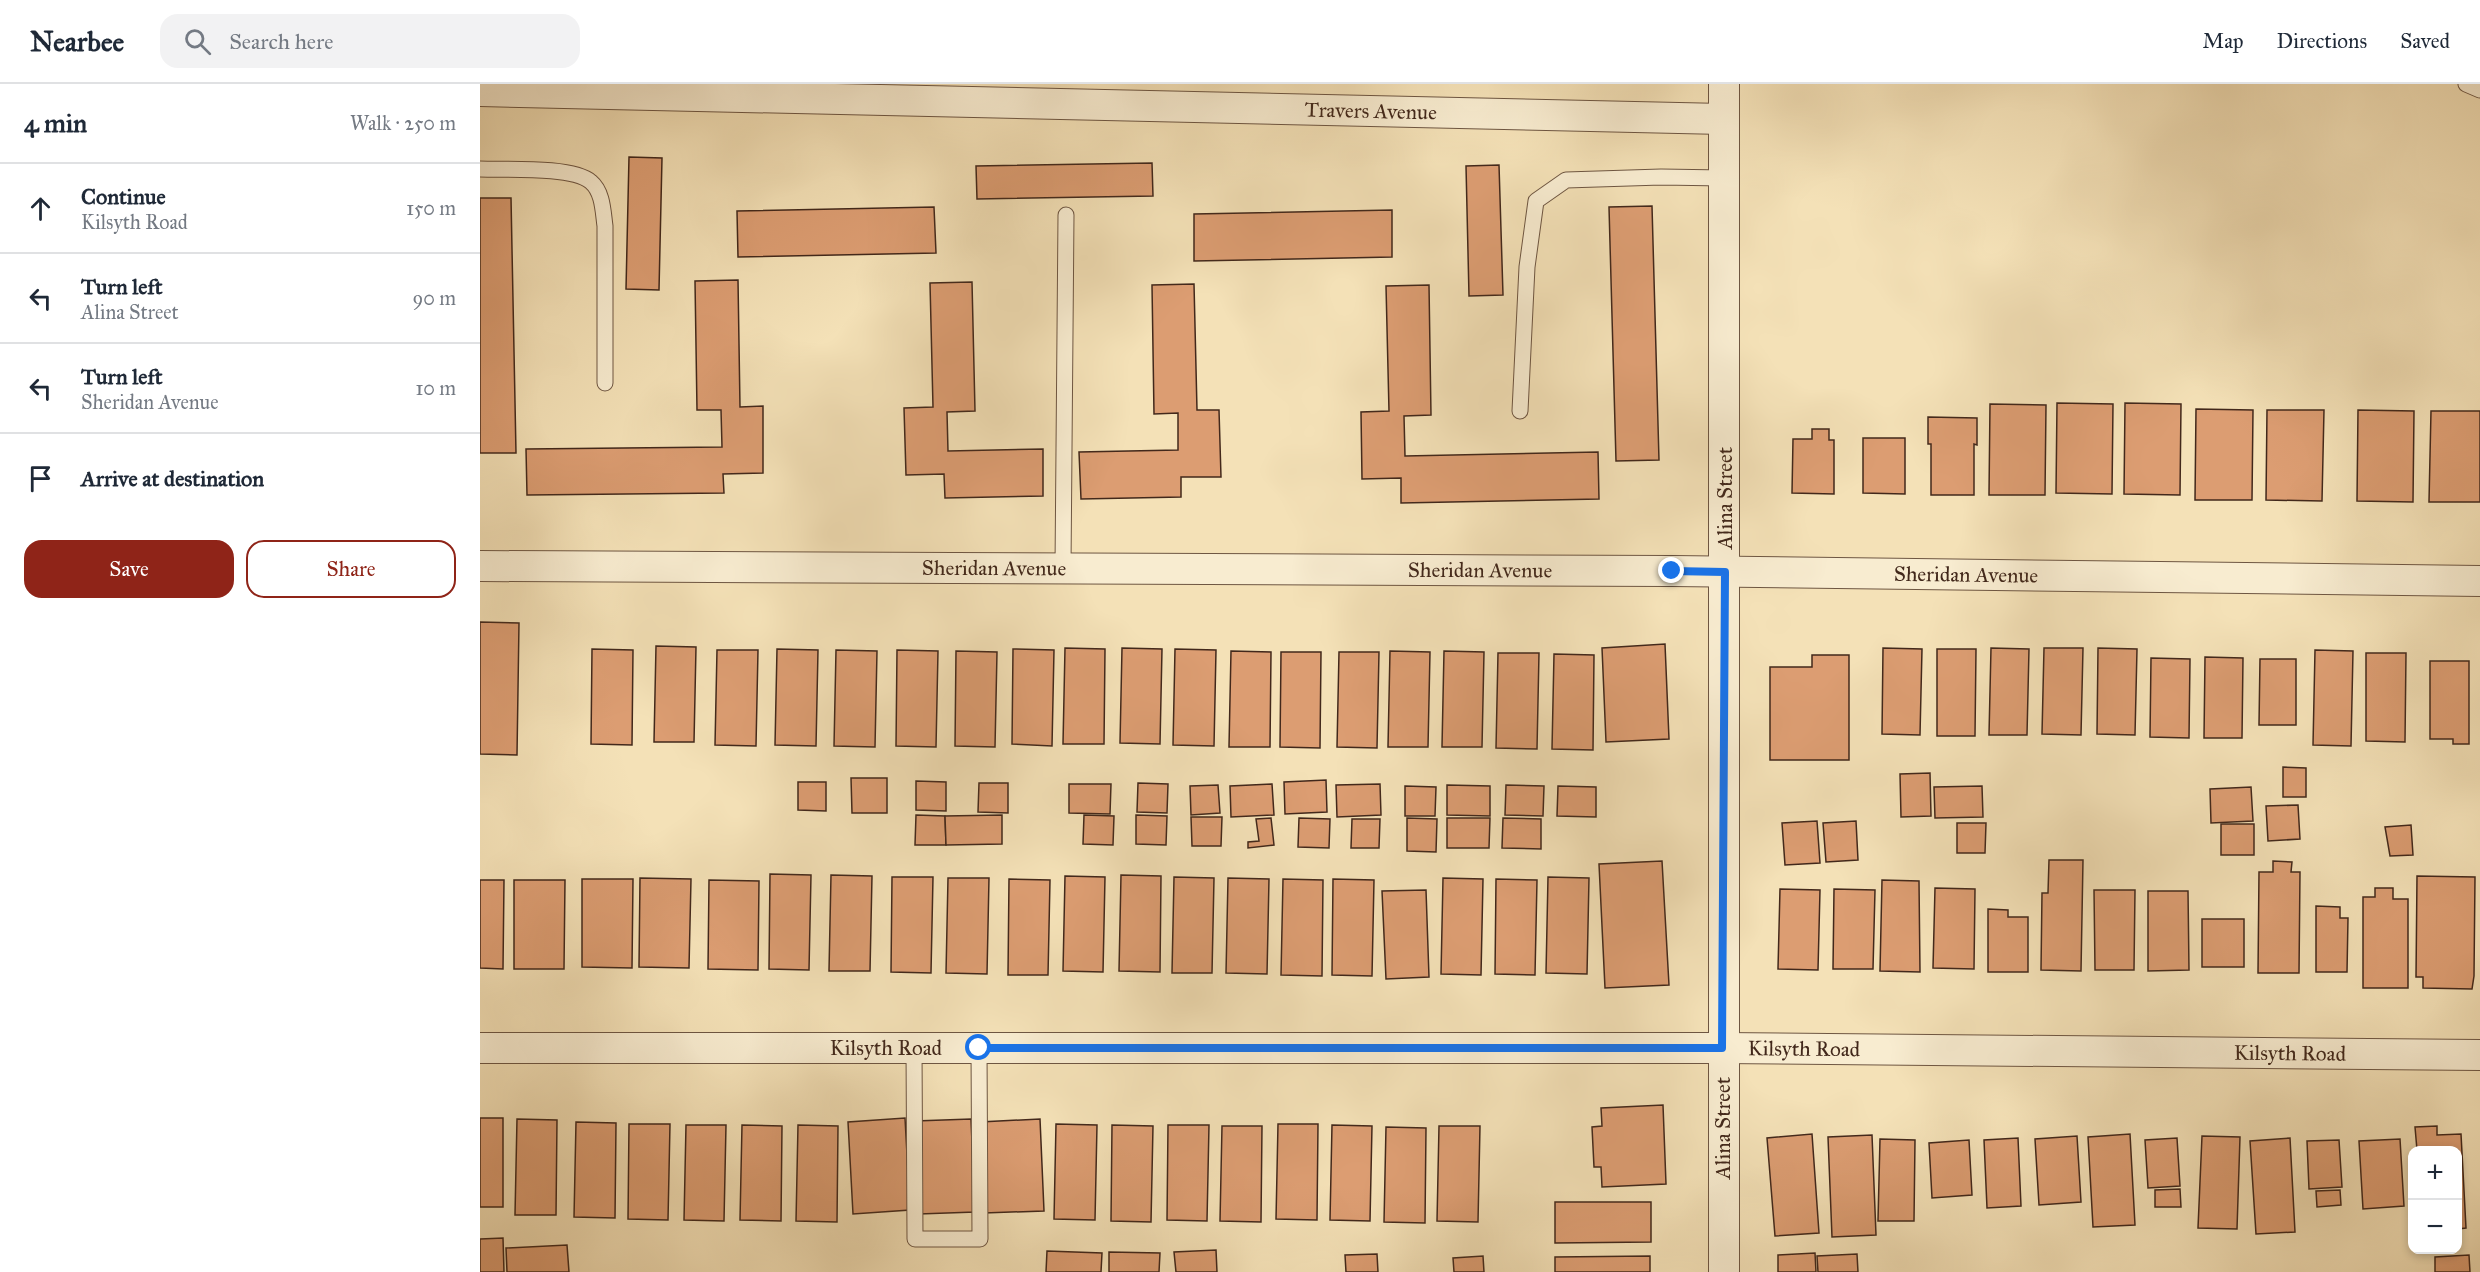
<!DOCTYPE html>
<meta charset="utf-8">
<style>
:root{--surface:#fff;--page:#f2f2f3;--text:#1f2937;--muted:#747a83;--line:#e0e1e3;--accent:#8f2418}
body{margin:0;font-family:"IM FELL Great Primer",serif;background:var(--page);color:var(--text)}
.controls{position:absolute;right:18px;bottom:18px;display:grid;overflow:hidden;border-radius:12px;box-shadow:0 3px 9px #0003}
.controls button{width:54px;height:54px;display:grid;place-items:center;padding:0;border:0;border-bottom:2px solid var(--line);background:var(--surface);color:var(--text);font:30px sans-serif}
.stop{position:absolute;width:18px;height:18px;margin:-14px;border:4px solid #1a73e8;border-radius:50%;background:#fff}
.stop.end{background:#1a73e8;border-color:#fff;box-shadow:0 2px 6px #0008}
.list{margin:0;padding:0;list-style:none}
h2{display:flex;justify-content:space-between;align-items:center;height:78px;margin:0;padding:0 24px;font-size:26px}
h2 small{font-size:20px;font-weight:400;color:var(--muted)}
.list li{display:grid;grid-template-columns:39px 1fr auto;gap:18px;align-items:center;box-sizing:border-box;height:90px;padding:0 24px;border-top:2px solid var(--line)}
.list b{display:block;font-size:22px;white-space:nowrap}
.list p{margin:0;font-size:20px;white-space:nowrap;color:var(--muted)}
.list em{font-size:20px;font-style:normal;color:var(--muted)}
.actions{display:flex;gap:12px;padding:18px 24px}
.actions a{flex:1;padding:14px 0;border:2px solid var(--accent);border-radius:18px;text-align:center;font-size:21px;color:var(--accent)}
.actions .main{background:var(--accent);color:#fff}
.icon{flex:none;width:33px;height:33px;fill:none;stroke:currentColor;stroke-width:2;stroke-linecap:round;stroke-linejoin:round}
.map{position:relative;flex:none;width:2000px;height:1188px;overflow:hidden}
header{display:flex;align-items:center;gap:36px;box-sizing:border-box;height:84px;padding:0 30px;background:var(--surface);border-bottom:2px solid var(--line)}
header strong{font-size:28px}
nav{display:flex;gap:33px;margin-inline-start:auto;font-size:21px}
.search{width:420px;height:54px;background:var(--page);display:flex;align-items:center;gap:15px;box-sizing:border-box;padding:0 21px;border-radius:18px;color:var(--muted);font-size:22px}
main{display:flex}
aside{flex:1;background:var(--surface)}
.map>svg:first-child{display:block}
</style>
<header>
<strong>Nearbee</strong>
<div class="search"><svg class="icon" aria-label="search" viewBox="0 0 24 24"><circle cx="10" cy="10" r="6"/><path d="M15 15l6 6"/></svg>Search here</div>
<nav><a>Map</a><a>Directions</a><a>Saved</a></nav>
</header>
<main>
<aside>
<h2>4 min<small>Walk · 250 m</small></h2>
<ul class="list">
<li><svg class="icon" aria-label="ahead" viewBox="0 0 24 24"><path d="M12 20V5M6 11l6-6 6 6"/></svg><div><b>Continue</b><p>Kilsyth Road</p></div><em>150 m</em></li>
<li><svg class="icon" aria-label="left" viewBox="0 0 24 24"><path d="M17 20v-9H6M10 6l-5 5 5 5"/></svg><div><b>Turn left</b><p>Alina Street</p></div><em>90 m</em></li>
<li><svg class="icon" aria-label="left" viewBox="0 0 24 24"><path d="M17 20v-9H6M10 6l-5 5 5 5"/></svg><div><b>Turn left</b><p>Sheridan Avenue</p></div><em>10 m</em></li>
<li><svg class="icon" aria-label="arrive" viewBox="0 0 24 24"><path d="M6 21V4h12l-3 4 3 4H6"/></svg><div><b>Arrive at destination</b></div></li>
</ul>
<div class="actions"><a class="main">Save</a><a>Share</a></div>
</aside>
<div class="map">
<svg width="2000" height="1188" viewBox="0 0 2000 1188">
<rect width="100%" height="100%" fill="#f4e1b7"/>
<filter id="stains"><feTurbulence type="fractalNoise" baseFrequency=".00333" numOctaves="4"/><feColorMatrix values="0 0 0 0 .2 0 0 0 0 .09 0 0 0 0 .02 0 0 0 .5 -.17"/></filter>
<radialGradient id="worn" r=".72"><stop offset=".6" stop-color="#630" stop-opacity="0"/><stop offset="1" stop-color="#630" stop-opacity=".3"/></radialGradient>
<g fill="#dc9d72" stroke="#42281b" stroke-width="1.5">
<polygon points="149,73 182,74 179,206 146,205"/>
<polygon points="672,79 673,112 497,115 496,82"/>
<polygon points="1019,81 1023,211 989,212 986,82"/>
<polygon points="0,114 31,114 36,369 0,369"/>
<polygon points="1172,122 1179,376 1136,377 1129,123"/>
<polygon points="454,123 456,169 258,173 257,127"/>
<polygon points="912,126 912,173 714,177 714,130"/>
<polygon points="258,196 260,323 283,322 283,389 243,390 244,409 47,411 46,365 242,363 241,326 217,326 215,197"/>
<polygon points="492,198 495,327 467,328 468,367 563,365 563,412 465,414 464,390 426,391 424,324 453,323 450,199"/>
<polygon points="714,200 717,326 739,326 741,393 701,393 701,413 601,415 599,368 698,366 698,329 674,330 672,201"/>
<polygon points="949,201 951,331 924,332 925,372 1118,368 1119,415 921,419 921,394 882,395 881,328 909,327 906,202"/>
<polygon points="1577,319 1633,320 1632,410 1576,409"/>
<polygon points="1645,319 1701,320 1700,411 1644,410"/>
<polygon points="1510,320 1566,321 1565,411 1509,411"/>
<polygon points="1716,325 1773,326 1772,416 1715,416"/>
<polygon points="1787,326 1844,326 1842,417 1786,416"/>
<polygon points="1878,326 1934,327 1933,418 1877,417"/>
<polygon points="1951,327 2000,327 2000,418 1949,418"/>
<polygon points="1448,333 1497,334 1497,361 1494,360 1494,411 1451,411 1451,360 1448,360"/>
<polygon points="1332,345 1349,345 1349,356 1354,356 1354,410 1312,409 1313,355 1332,355"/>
<polygon points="1383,354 1425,354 1425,410 1383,409"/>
<polygon points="0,538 39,539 37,671 0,670"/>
<polygon points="1185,560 1189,655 1126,658 1122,564"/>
<polygon points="176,562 216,563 214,658 174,658"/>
<polygon points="585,564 625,565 624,660 583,660"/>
<polygon points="642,564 682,565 680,660 640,659"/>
<polygon points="1403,564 1442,565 1440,651 1402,650"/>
<polygon points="1511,564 1549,565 1547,651 1509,651"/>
<polygon points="1564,564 1603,564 1601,651 1562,650"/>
<polygon points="1618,564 1657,565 1655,651 1617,650"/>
<polygon points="112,565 153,566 152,661 111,660"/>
<polygon points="297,565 338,566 336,662 295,661"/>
<polygon points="533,565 574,566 572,662 532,660"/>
<polygon points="695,565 736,566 734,662 693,661"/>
<polygon points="1457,565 1496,565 1495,652 1457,652"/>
<polygon points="237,566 278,566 276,662 235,661"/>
<polygon points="356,566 397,567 395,663 354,662"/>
<polygon points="417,566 458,567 456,663 416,662"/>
<polygon points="1835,566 1873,567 1871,662 1833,661"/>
<polygon points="476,567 517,568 515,663 475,662"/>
<polygon points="751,567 791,568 790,663 749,663"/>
<polygon points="910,567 950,568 948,663 908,663"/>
<polygon points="964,567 1004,568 1002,663 962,663"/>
<polygon points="801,568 841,568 840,664 800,663"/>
<polygon points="859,568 899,568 897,664 857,663"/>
<polygon points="1018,569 1059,569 1057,665 1016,664"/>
<polygon points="1886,569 1926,569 1925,658 1886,657"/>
<polygon points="1074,570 1114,571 1113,666 1072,665"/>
<polygon points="1332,571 1369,571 1369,676 1290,676 1290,583 1332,583"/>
<polygon points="1725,573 1763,574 1762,654 1724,654"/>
<polygon points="1671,574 1710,575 1709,654 1670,653"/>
<polygon points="1780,575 1816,575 1816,641 1779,641"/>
<polygon points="1950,577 1989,577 1989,660 1973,660 1973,655 1950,655"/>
<polygon points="1803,683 1826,684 1826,713 1803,713"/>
<polygon points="1450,689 1451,732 1421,733 1420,690"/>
<polygon points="371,694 407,694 407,729 372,729"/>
<polygon points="846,696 847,728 805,730 804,698"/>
<polygon points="436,697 466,698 466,727 436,726"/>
<polygon points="318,698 346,698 346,727 318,726"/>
<polygon points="499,699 528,699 528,729 498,728"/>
<polygon points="658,699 688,700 687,729 657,728"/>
<polygon points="589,700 631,700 630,730 589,729"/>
<polygon points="792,700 794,731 751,733 750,702"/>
<polygon points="900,700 901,731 857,733 856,701"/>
<polygon points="738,701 740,729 711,731 710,702"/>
<polygon points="967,701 1010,702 1010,732 967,731"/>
<polygon points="1026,701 1064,702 1063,732 1025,731"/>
<polygon points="925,702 956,703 955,732 925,732"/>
<polygon points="1078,702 1116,703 1116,733 1077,732"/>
<polygon points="1502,702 1503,733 1455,734 1454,703"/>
<polygon points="1771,703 1773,737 1731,739 1730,705"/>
<polygon points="1818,721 1820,755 1788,757 1786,722"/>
<polygon points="436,731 465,732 466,761 435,761"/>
<polygon points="522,731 522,760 466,761 465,732"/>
<polygon points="604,731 634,732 633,761 603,760"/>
<polygon points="656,731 687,732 686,761 656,760"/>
<polygon points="711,733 742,733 741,762 712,762"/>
<polygon points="791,734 794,761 768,764 768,758 779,757 776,735"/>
<polygon points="819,734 850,735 849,764 818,763"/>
<polygon points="927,734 957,735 956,768 927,767"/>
<polygon points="967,734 1010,734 1009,764 967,764"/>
<polygon points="1023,734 1061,735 1061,765 1022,764"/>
<polygon points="872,735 900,735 899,764 871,764"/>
<polygon points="1337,737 1340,779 1305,781 1302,739"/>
<polygon points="1376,737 1378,776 1346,778 1343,739"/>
<polygon points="1477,739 1506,739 1505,769 1477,769"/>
<rect x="1741" y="740" width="33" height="31"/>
<polygon points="1931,741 1933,771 1910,772 1905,743"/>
<polygon points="1569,776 1603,776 1601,887 1561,886 1562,809 1568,809"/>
<polygon points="1182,777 1189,901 1125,904 1119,780"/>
<polygon points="1793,777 1812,778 1811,788 1820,788 1819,889 1778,889 1779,788 1793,788"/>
<polygon points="290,790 331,791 329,886 289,885"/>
<polygon points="351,791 392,792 390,887 349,887"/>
<polygon points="641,791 681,792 680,888 639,887"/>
<polygon points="585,792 625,793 623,888 583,887"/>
<polygon points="1937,792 1995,793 1994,892 1992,905 1943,904 1943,893 1936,893"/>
<polygon points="412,793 453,793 451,889 411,888"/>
<polygon points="694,793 734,794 732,889 692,889"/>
<polygon points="1068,793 1109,794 1107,890 1066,889"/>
<polygon points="160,794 211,795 209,884 159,883"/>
<polygon points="468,794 509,794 507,890 466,889"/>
<polygon points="748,794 789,795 787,890 746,889"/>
<polygon points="963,794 1003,795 1001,891 961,890"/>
<polygon points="102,795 153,795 152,884 102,883"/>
<polygon points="529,795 570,796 568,891 528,891"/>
<polygon points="803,795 843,796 842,892 801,891"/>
<polygon points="853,795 894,796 892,892 852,891"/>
<polygon points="1016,795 1057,796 1055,891 1015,890"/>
<polygon points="0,796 24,796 23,885 0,884"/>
<polygon points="34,796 85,796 84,885 34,885"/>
<polygon points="229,796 279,797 278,886 228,885"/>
<polygon points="1402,796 1439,797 1440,888 1400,887"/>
<polygon points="1455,804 1495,805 1494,885 1453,884"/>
<polygon points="1895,804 1913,804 1913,815 1928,815 1928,904 1883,904 1883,813 1895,813"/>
<polygon points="1300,805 1340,806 1338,886 1298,885"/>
<polygon points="1354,805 1395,806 1393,885 1353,885"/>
<polygon points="946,806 949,893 906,895 902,807"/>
<polygon points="1614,806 1655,806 1654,886 1615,886"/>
<polygon points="1668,807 1708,807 1709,886 1668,887"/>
<polygon points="1836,822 1860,823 1860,834 1868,834 1867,888 1836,888"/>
<polygon points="1508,825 1528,826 1528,833 1548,833 1548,888 1508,888"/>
<rect x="1722" y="835" width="42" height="48"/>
<polygon points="1183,1021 1186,1100 1122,1103 1121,1083 1114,1083 1112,1043 1122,1042 1121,1024"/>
<rect x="0" y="1034" width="23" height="89"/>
<polygon points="425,1034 430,1126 373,1130 368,1038"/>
<polygon points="37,1035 77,1036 76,1131 35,1131"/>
<polygon points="491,1035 495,1128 439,1130 435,1037"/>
<polygon points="560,1035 564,1127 504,1129 500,1038"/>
<polygon points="96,1038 136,1039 135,1134 94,1133"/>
<polygon points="149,1040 190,1040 188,1136 148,1135"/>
<polygon points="576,1040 617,1041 615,1136 574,1135"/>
<polygon points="798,1040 838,1040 837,1136 796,1135"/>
<polygon points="206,1041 246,1041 244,1137 204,1136"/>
<polygon points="262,1041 302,1042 301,1137 260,1136"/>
<polygon points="318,1041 358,1042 357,1138 316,1137"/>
<polygon points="632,1041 673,1042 671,1138 631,1137"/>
<polygon points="688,1041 729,1041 727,1137 687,1136"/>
<polygon points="852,1041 892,1042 890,1137 850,1136"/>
<polygon points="742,1042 782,1042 781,1138 740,1137"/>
<polygon points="959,1042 1000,1042 998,1138 957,1137"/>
<polygon points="1957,1042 1957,1051 1981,1050 1986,1144 1978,1145 1978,1066 1937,1066 1935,1043"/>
<polygon points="906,1043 946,1044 945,1139 904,1138"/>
<polygon points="1332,1050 1339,1149 1295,1152 1287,1054"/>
<polygon points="1650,1050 1655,1141 1613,1143 1608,1053"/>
<polygon points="1392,1051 1396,1151 1352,1153 1348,1053"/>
<polygon points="1597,1052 1601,1118 1559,1121 1555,1055"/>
<polygon points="1722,1052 1760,1053 1757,1145 1718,1144"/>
<polygon points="1538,1054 1541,1122 1507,1124 1504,1056"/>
<polygon points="1697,1054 1700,1102 1668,1104 1665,1056"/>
<polygon points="1810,1054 1815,1148 1776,1150 1770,1057"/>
<polygon points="1400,1055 1435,1056 1434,1137 1398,1137"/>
<polygon points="1920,1055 1924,1122 1883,1125 1879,1057"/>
<polygon points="1489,1056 1492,1111 1452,1114 1449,1059"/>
<polygon points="1859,1056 1862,1103 1829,1105 1827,1057"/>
<polygon points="1700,1105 1701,1123 1675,1123 1675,1106"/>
<polygon points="1860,1106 1861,1121 1837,1123 1836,1107"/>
<polygon points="1075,1118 1171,1118 1171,1158 1075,1159"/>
<polygon points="23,1154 24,1188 0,1188 0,1155"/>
<polygon points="87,1161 89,1188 27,1188 26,1164"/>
<polygon points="736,1166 737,1188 696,1188 694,1168"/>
<polygon points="567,1167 622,1169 621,1188 566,1188"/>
<polygon points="629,1168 680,1169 679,1188 629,1188"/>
<polygon points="1335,1169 1336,1188 1298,1188 1298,1171"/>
<polygon points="897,1170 898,1188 866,1188 865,1171"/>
<polygon points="1377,1170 1378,1188 1338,1188 1337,1172"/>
<polygon points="1989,1171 1990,1188 1955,1188 1955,1173"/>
<polygon points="1003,1172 1004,1188 974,1188 973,1174"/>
<polygon points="1170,1172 1170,1188 1075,1188 1075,1173"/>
</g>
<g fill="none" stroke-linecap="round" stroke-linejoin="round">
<defs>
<g id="lane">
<polyline points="1986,0 2000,6"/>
<path d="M 0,85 C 25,86 93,82 111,98 C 123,108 123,128 125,142 L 125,299"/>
<polyline points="1040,327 1047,183 1056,117 1086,96 1181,93 1244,94"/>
<polyline points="583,483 586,131"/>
<polyline points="434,964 435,1155 500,1155 499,964"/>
</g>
<g id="street">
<polyline points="1244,0 1244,1188"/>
<path id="s1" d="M 0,7 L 1243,35"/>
<path id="s2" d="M 0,482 L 1192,487 L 2000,497"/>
<path id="s3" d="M 0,964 L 1242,964 L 2000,971"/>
</g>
</defs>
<use href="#lane" stroke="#6e5642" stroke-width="17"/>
<use href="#street" stroke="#6e5642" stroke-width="32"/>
<use href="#lane" stroke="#f8ecd0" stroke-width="15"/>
<use href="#street" stroke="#f8ecd0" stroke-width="30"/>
</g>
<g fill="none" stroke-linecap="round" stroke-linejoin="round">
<polyline stroke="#1a73e8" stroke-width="8" points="499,964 1242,964 1245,488 1192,487"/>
</g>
<g text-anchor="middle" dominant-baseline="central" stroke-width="6" stroke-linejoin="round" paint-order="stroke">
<g font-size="21" fill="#42281b" stroke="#f8ecd0">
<text stroke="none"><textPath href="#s1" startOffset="891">Travers Avenue</textPath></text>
<text transform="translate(1245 414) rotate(-90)">Alina Street</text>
<text stroke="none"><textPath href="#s2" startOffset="514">Sheridan Avenue</textPath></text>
<text stroke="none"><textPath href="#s2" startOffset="1000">Sheridan Avenue</textPath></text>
<text stroke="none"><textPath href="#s2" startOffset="1486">Sheridan Avenue</textPath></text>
<text stroke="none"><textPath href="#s3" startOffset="406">Kilsyth Road</textPath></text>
<text stroke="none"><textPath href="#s3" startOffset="1324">Kilsyth Road</textPath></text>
<text stroke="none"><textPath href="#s3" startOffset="1810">Kilsyth Road</textPath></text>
<text transform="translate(1243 1044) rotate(-90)">Alina Street</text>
</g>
</g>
<rect width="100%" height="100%" filter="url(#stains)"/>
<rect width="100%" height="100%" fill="url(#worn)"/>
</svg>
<div class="controls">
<button>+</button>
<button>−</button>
</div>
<div class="stop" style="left:499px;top:964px"></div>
<div class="stop end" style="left:1192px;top:487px"></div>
</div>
</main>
